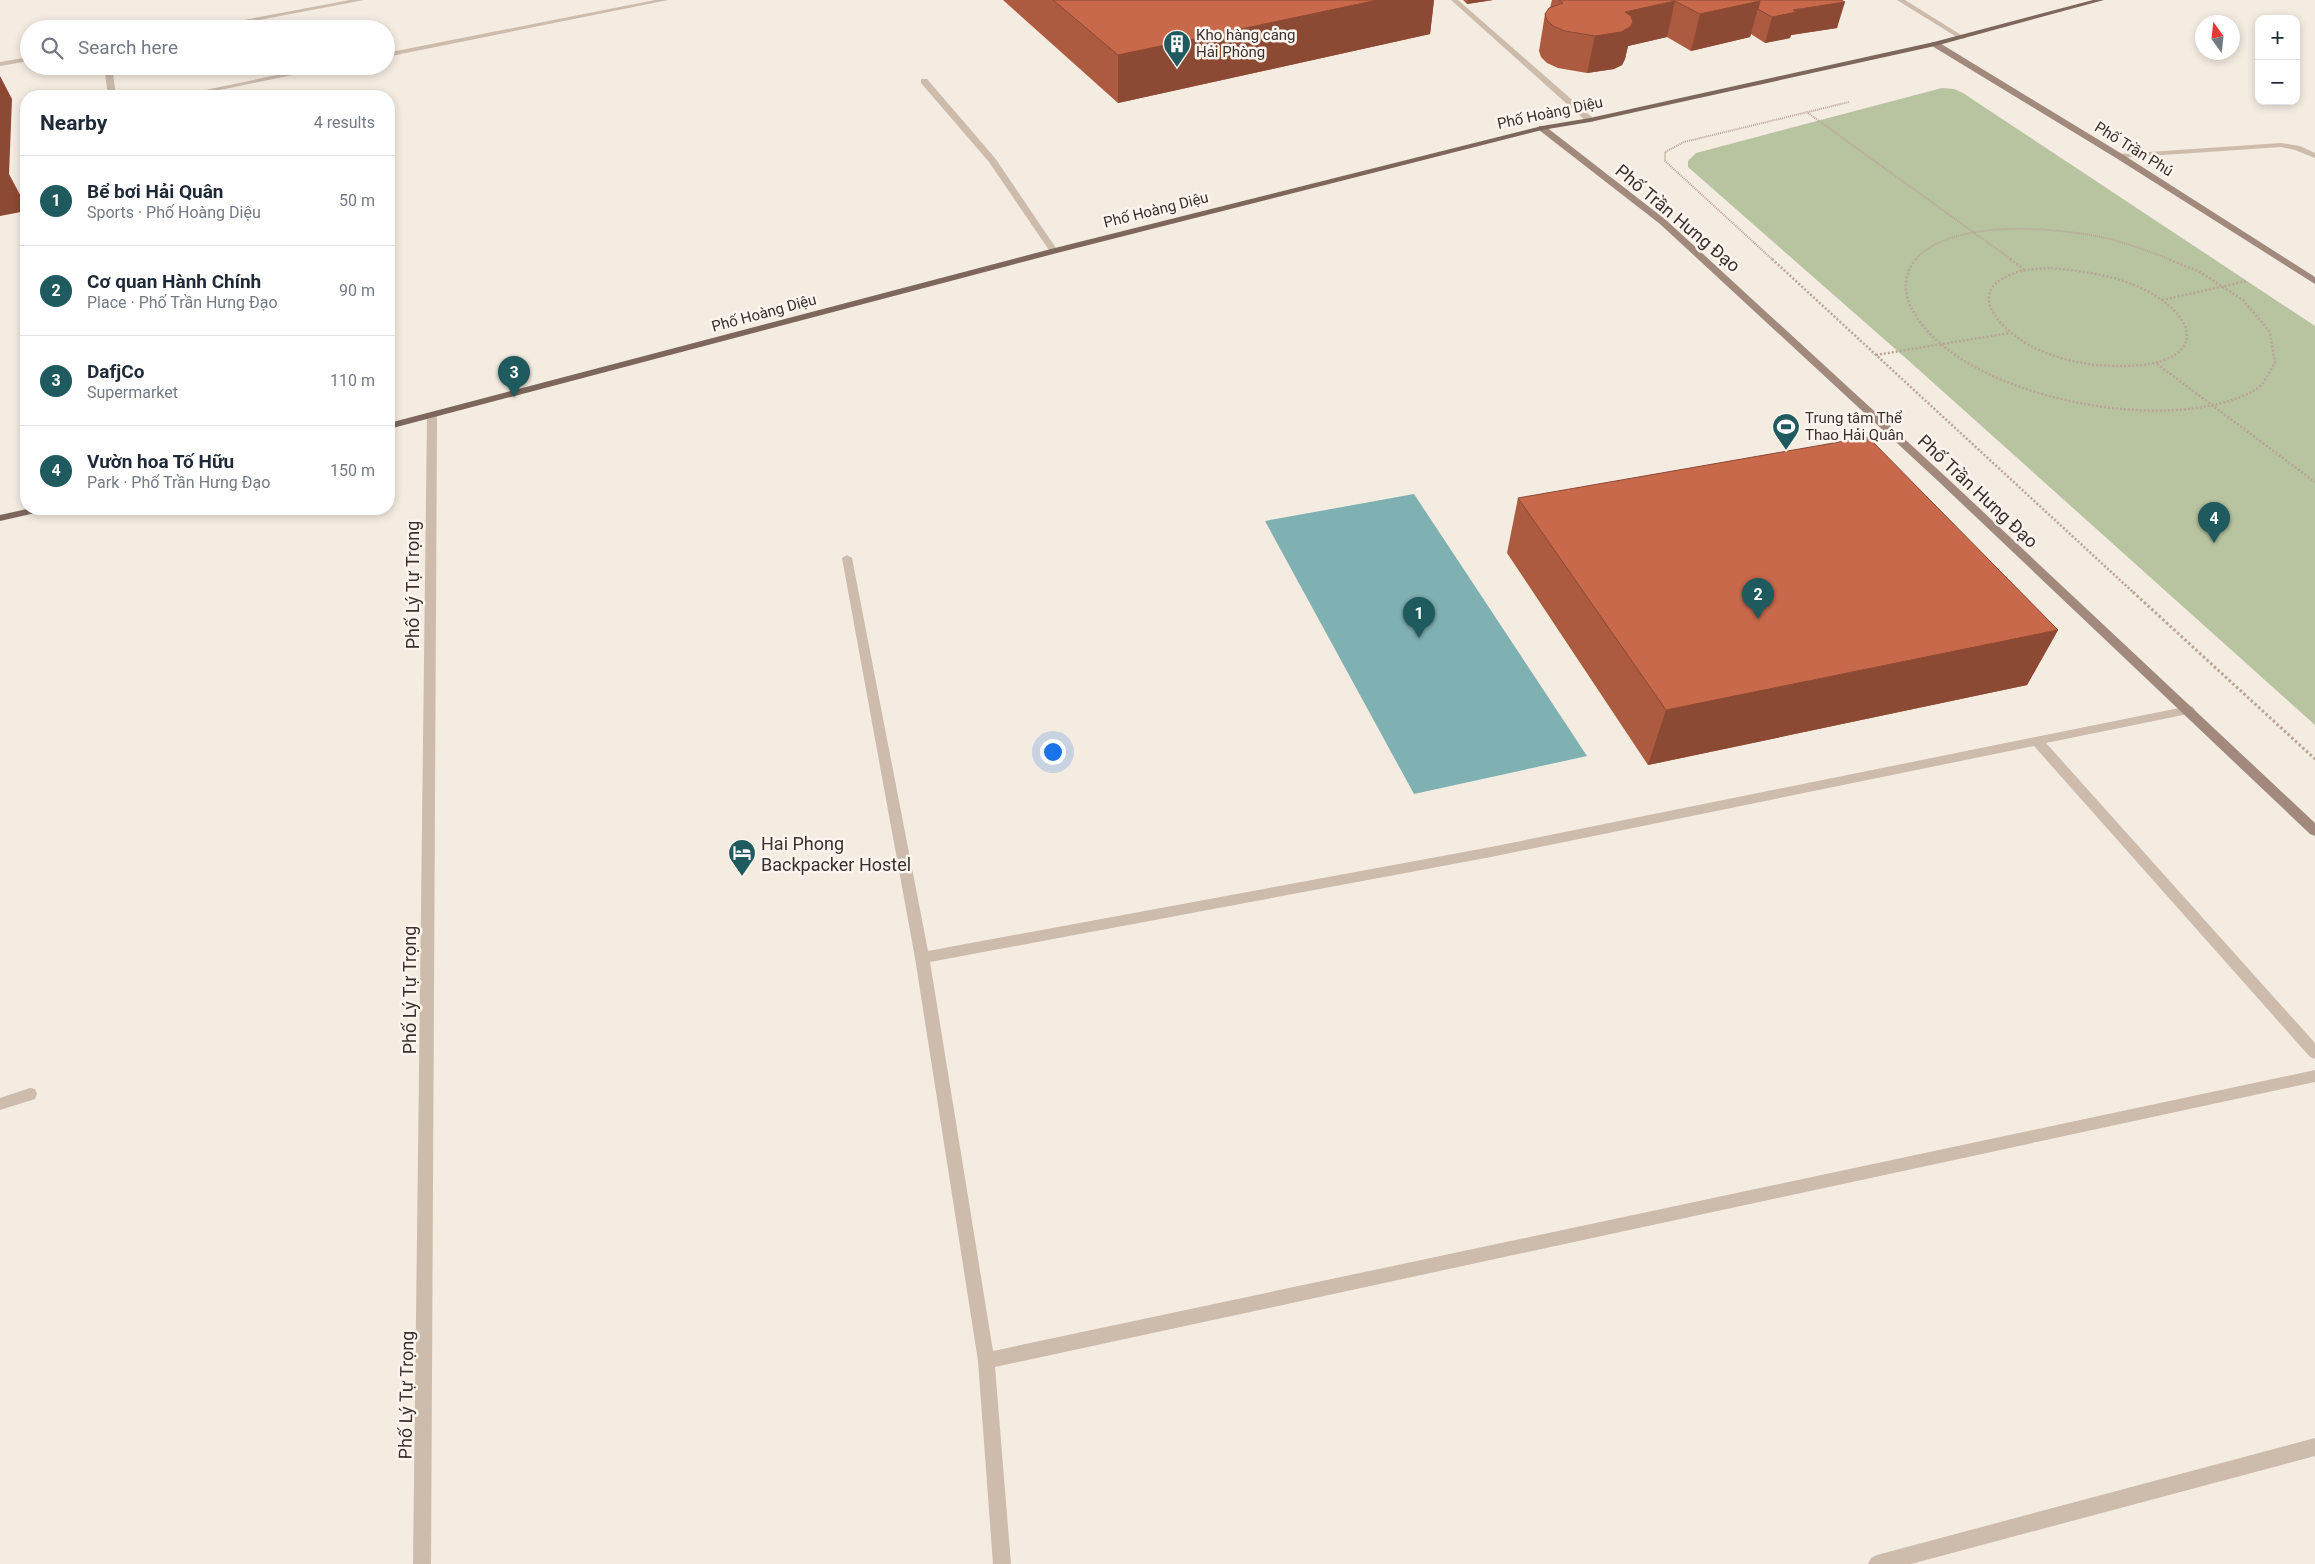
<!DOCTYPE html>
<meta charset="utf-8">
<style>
:root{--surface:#fff;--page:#f6f6f7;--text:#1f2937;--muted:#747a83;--line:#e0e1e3;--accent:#1f5a5e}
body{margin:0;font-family:Roboto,sans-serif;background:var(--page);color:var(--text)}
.controls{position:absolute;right:15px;top:15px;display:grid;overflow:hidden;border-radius:10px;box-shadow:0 2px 8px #0003}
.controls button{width:45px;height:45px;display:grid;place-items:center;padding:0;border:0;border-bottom:1px solid var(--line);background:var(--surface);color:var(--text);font:25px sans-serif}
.compass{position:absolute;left:2195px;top:15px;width:45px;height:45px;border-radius:50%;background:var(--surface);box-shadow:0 2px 8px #0003;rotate:345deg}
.you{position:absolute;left:1052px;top:751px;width:18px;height:18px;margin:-12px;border:4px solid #fff;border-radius:50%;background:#1a73e8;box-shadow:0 0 0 8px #1a73e833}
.badge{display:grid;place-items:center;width:32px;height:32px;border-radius:50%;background:var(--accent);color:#fff;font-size:16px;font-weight:700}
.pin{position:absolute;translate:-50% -41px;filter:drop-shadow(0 1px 2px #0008)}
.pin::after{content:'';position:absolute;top:26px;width:18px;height:15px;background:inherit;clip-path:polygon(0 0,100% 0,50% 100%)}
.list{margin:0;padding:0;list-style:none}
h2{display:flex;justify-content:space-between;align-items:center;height:65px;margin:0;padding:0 20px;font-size:21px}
h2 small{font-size:16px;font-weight:400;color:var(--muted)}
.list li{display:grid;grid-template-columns:32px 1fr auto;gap:15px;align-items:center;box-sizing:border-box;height:90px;padding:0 20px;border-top:1px solid var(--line)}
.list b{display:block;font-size:19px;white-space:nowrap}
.list p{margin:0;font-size:16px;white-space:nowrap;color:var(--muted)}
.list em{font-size:16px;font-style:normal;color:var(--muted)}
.icon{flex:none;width:28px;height:28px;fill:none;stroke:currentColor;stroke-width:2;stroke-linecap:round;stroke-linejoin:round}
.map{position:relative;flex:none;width:2315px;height:1564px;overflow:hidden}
.search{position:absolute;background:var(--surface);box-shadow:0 2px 8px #0003;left:20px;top:20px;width:375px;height:55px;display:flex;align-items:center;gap:12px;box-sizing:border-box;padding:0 18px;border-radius:28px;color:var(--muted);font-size:19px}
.panel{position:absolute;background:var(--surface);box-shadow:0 2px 8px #0003;left:20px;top:90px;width:375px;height:425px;border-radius:20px}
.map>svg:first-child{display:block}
</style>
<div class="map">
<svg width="2315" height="1564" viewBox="0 0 2315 1564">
<rect width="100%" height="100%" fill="#f4ebe1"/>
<polygon fill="#b8c4a0" points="1942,88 1954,89 1963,93 2315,326 2315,725 1909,361 1688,167 1688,161 1696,153"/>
<polygon fill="#7fb0b2" points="1414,494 1587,756 1414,794 1265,521"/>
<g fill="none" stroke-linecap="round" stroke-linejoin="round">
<g stroke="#b9a596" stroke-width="2" stroke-dasharray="1 1" stroke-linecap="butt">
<polyline points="1808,113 2012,260"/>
<polyline points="1773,260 1665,161 1665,152 1684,142 1849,102"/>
<path d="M 1915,260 C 1949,221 2037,227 2084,234 C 2113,238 2144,249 2171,260"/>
</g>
<g stroke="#b9a596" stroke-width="2.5" stroke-dasharray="2 2" stroke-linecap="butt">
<polyline points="1772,259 2134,593"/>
<path d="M 1916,259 C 1903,274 1903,294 1913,311 C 1960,398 2172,438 2255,390 C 2264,385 2269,372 2275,363 L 2270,332 L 2243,300 L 2200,272 L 2168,259"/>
<polyline points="2010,259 2025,270"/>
<path d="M 2051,268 C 2082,271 2115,275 2143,289 C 2208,322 2200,365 2125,366 C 2095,367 2060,361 2033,347 C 2007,334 1962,295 2010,275 C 2023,269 2037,269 2051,268 Z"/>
<polyline points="2162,300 2247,281"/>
<polyline points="1876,355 2009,333"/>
<polyline points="2157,364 2315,482"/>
</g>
<polyline stroke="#b9a596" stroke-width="3" stroke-dasharray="2.5 2.5" stroke-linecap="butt" points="2133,592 2315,759"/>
<g fill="#cdbbac" fill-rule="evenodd">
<polygon points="350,0 364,0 212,29 196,29"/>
<polygon points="655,0 668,0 386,57 386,53"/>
<polygon points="1451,0 1458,0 1593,118 1593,122 1587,122"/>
<polygon points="1897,0 1905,0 1966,38 1960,39"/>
<polygon points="29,57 29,61 0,66 0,62"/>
<polygon points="104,66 112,66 116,96 108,96"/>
<polygon points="320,66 335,66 191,96 177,96"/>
<polygon points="921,79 927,79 995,158 1058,251 1057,253 1051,253 989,162 921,83"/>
<polygon points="2281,143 2300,146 2315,153 2315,158 2295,150 2281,147 2119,158 2115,156 2119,154"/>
<polygon points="847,555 852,558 928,951 1491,847 2189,706 2193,707 2195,710 2193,713 2046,743 2315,1043 2315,1059 2310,1057 2034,746 1491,857 930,962 993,1351 2315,1070 2315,1082 995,1367 1011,1564 993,1564 978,1361 915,958 842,558"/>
<polygon points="30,1088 35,1089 37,1094 35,1099 0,1110 0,1098"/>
<polygon points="2315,1438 2315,1456 1911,1564 1868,1564 1871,1558 1877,1555"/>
</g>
<polygon fill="#cdbbac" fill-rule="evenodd" points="432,413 437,416 431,1564 413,1564 427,416"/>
<g fill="#a18a7d" fill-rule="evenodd">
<polygon points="1932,42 1938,42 2122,154 2315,277 2315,284 2116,158 1932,46"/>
<polygon points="1539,126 1545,126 1666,220 1946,477 2315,823 2315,836 2310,834 1938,481 1660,224 1539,130"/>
</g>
<g fill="#7d675c" fill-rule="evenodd">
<polygon points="2093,0 2104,0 1935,46 1590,122 1542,130 1057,253 389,429 389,423 1051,249 1542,126 1590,118 1934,42"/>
<polygon points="27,509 45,509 44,511 0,521 0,515"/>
</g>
</g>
<g fill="#ac5a40">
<polygon points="1003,0 1434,0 1430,34 1118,103"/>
<polygon points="1463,0 1493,0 1467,4"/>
<polygon points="1552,0 1841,0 1837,28 1791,35 1790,38 1765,43 1751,34 1750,37 1691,51 1667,37 1628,46 1625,59 1622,65 1614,69 1587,73 1558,68 1547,63 1541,57 1539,51 1545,14 1550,8"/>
<polygon points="1518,498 2058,630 2027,685 1648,765 1507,553"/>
</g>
<g fill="#8c4a34">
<polygon points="1378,0 1434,0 1430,34 1118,103 1118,55"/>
<polygon points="1468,0 1493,0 1467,4"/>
<polygon points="1675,1 1667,37 1628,46 1625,59 1622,65 1614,69 1587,73 1595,36 1625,12"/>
<polygon points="1760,1 1750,37 1691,51 1700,14"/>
<polygon points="1845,2 1837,28 1791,35 1790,38 1765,43 1772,17 1793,10"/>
<polygon points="0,76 12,99 9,174 26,206 26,211 0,216"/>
<polygon points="2058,630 2027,685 1648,765 1666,710"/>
</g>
<g fill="#c8694b" stroke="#8c4a34">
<polygon points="1053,0 1378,0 1118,55"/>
<polygon points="1559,0 1759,0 1760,1 1700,14 1675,1 1625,12 1631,16 1633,22 1630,27 1621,32 1595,36 1565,31 1553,26 1547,20 1545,14 1549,8 1563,3"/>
<polygon points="1759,0 1841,0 1845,2 1793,10 1797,12 1772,17 1758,9 1760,1"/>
<polygon points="1868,437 2058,630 1666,710 1518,498"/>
</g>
<defs>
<symbol id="building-pin" viewBox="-11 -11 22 30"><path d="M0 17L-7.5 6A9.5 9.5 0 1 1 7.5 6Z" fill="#1f5a5e" stroke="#fbf5ee"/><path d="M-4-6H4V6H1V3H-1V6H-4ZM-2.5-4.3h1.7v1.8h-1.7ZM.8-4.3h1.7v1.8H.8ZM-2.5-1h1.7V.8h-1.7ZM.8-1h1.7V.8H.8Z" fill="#fff"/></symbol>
<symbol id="stadium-pin" viewBox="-11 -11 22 30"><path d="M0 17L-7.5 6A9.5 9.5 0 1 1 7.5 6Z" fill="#1f5a5e" stroke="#fbf5ee"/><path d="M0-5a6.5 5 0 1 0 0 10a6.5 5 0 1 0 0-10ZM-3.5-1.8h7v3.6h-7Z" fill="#fff"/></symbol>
<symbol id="hotel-pin" viewBox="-11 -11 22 30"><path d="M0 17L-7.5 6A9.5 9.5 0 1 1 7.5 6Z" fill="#1f5a5e" stroke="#fbf5ee"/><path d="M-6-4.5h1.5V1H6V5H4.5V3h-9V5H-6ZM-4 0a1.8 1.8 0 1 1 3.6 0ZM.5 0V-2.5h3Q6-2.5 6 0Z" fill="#fff"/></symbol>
</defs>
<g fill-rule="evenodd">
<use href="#building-pin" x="1161" y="28" width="32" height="43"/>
<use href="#stadium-pin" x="1770" y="411" width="32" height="43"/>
<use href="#hotel-pin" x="726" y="837" width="32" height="43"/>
</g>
<g text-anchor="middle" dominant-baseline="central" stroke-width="5" stroke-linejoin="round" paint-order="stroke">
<g font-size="15" fill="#3b302b" stroke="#fbf5ee" text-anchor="start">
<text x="1196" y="35">Kho hàng cảng<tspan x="1196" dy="17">Hải Phòng</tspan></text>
<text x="1805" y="418">Trung tâm Thể<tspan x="1805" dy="17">Thao Hải Quân</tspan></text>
</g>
<g font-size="15" fill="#3b302b" stroke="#fbf5ee">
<text transform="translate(1550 113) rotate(-12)">Phố Hoàng Diệu</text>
<text transform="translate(2134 149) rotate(32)">Phố Trần Phú</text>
<text transform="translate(1156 210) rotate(-14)">Phố Hoàng Diệu</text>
<text transform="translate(764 313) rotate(-15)">Phố Hoàng Diệu</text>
</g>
<g font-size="18" fill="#3b302b" stroke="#fbf5ee">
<text transform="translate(1678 218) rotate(40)">Phố Trần Hưng Đạo</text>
<text transform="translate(1978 491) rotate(43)">Phố Trần Hưng Đạo</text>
<text transform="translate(412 585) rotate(-90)">Phố Lý Tự Trọng</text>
<text transform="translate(409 990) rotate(-90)">Phố Lý Tự Trọng</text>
<text transform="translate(406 1395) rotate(-89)">Phố Lý Tự Trọng</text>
</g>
<g font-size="18" fill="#3b302b" stroke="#fbf5ee" text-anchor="start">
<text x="761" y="843">Hai Phong<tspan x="761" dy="21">Backpacker Hostel</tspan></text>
</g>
</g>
</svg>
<div class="controls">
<button>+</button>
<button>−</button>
</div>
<svg class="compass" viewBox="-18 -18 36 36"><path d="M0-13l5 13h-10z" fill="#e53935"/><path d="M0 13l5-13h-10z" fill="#747a83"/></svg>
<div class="you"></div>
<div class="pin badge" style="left:1419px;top:638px">1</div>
<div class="pin badge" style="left:1758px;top:619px">2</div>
<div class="pin badge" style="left:514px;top:397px">3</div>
<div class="pin badge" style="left:2214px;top:543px">4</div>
<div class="search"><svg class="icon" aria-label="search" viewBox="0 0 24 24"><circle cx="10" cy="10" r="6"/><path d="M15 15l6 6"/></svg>Search here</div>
<section class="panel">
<h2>Nearby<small>4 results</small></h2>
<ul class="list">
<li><span class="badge">1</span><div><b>Bể bơi Hải Quân</b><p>Sports · Phố Hoàng Diệu</p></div><em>50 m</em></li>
<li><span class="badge">2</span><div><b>Cơ quan Hành Chính</b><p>Place · Phố Trần Hưng Đạo</p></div><em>90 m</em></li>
<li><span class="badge">3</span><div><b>DafjCo</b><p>Supermarket</p></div><em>110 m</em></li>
<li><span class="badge">4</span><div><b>Vườn hoa Tố Hữu</b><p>Park · Phố Trần Hưng Đạo</p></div><em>150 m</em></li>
</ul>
</section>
</div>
